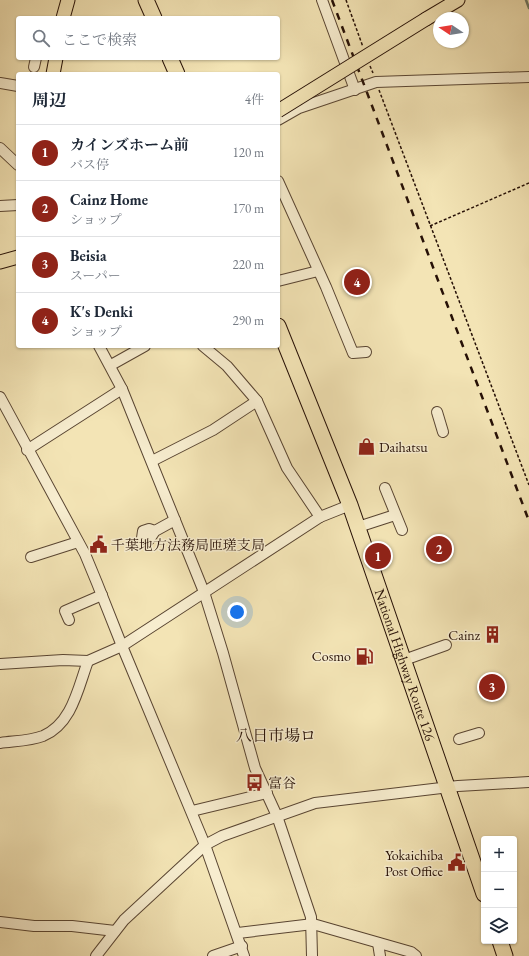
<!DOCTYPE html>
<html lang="ja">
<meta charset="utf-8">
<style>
:root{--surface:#fff;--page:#f2f2f3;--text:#1f2937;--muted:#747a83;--line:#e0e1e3;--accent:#8f2418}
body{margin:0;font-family:"EB Garamond","Noto Serif JP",serif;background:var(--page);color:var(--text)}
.controls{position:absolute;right:12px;bottom:12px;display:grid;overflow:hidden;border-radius:4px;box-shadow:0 1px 3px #0004}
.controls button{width:36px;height:36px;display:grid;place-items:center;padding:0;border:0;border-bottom:1px solid var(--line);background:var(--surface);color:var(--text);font:20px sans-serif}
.compass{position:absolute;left:433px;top:12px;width:36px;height:36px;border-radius:50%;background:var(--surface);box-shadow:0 1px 3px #0004;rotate:282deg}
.you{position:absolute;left:237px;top:612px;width:14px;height:14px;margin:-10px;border:3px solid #fff;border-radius:50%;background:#1a73e8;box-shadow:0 0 0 6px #1a73e833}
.badge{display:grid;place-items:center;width:26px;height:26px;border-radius:50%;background:var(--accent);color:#fff;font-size:13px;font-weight:700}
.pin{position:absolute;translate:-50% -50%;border:2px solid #fff;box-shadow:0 1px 4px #0006}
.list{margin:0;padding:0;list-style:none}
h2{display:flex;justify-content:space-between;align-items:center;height:52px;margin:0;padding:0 16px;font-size:17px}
h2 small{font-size:13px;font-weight:400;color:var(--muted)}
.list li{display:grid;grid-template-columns:26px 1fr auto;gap:12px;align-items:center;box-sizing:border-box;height:56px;padding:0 16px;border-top:1px solid var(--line)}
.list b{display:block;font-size:15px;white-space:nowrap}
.list p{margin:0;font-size:13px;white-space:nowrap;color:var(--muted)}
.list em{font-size:13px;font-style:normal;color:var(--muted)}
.icon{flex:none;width:22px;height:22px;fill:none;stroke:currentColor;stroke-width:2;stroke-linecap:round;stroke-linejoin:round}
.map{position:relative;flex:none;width:529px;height:956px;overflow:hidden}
.search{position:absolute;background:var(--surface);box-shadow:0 1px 3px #0004;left:16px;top:16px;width:264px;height:44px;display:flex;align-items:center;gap:10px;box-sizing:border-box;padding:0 14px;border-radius:4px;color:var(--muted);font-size:15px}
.panel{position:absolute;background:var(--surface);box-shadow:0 1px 3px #0004;left:16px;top:72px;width:264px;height:276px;border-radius:4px}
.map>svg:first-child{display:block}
</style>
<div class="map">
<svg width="529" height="956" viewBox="0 0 529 956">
<rect width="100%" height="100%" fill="#f3e4b5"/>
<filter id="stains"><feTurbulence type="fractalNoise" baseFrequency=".005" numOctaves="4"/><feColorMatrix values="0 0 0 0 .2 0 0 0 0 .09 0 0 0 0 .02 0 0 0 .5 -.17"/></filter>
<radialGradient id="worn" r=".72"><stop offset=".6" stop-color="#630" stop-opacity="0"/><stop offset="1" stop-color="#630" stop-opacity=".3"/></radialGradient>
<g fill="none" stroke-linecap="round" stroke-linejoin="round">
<polyline stroke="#6d7967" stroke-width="2.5" points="526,0 529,8"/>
<defs>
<g id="minor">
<polyline points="322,0 355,90"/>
<polyline points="34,67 36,58"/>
<polyline points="0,83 18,86"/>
<polyline points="278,120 299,108 376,82 529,77"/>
<polyline points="0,148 18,165"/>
<polyline points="278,181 326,287 353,353 366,352"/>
<polyline points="0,206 18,205"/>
<polyline points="278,281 318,271"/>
<polyline points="99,346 122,389 204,592 223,653 255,768 277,816 311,917 312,956"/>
<polyline points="203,346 227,366 257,401 287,468 320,517"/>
<polyline points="111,365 145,346"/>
<polyline points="0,397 85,554 97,583 122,646 205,845 244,956"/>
<polyline points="437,412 443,432"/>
<polyline points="27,450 122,389"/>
<polyline points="152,461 213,430 257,401"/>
<polyline points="385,488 402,530"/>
<polyline points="358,527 395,515"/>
<polyline points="155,531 149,529 143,531 142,538 145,540 149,540 155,531 175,520"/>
<polyline points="31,557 78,542"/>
<polyline points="69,620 65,611 102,595"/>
<polyline points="404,660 446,645"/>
<polyline points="0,664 63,660 88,661 122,646 320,517 350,505"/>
<polyline points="459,739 479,733"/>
<path d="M 0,743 C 14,741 30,741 43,736 C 72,724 78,688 88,661"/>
<polyline points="192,811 267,793"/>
<polyline points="0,922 34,926 72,926 115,931"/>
<polyline points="238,933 313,924 411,952 416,956"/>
<polyline points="378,943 380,956"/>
<polyline points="96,956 124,920 205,845 222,836 315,803 458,786 529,782"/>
<polyline points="213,956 242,946"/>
</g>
<g id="major">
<polyline points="63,18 68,0"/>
<polyline points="426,19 458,0"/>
<polyline points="53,74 56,58"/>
<polyline points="0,262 18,257"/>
</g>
<g id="highway">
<polyline points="146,0 154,18"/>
<polyline points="170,58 177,74"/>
<path id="s1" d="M 278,326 L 350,505 L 484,894"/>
<polyline points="500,941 505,956"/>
</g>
</defs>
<use href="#minor" stroke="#594532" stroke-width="12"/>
<use href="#major" stroke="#261006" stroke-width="15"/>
<use href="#highway" stroke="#261006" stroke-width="17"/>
<g stroke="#261006" stroke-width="1.5" stroke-dasharray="3 2" stroke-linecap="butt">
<polyline points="346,0 363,47"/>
<polyline points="370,66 373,73"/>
<polyline points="379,90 529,485"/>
<polyline points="430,226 529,183"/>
</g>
<use href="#minor" stroke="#f7edcf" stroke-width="10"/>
<use href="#major" stroke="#f3e4b5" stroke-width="13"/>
<use href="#highway" stroke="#f3e4b5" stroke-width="15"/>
<polyline stroke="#261006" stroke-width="2.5" stroke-dasharray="7 7" stroke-linecap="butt" points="332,0 529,521"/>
<defs>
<polyline id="major-bridge" points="278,111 426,19"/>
</defs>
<use href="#major-bridge" stroke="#261006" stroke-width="15" stroke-linecap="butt"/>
<use href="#major-bridge" stroke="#f3e4b5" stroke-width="13"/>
</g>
<defs>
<symbol id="shop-bare" viewBox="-9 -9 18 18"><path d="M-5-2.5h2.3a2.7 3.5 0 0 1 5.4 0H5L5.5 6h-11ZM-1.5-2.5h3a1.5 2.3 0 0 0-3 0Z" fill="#8f2418" stroke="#f7edcf" stroke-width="2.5" paint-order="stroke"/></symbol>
<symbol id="civic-bare" viewBox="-9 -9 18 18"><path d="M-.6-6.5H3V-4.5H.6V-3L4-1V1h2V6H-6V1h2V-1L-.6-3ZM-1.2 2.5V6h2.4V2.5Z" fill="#8f2418" stroke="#f7edcf" stroke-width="2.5" paint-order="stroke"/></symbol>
<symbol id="building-bare" viewBox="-9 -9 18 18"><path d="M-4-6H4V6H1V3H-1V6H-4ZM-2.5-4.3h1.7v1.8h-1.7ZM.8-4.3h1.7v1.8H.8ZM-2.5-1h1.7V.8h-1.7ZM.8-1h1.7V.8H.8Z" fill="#8f2418" stroke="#f7edcf" stroke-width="2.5" paint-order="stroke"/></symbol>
<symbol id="fuel-bare" viewBox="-9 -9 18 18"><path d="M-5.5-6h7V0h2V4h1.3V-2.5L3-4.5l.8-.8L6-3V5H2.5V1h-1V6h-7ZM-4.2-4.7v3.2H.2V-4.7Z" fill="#8f2418" stroke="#f7edcf" stroke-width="2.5" paint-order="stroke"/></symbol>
<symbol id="bus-bare" viewBox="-9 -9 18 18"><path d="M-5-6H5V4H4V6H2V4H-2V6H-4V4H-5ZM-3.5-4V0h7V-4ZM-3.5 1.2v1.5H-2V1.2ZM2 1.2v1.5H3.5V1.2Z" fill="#8f2418" stroke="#f7edcf" stroke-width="2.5" paint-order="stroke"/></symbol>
</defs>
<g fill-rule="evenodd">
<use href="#shop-bare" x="354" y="434" width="25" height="25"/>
<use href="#civic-bare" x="86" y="532" width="25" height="25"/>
<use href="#building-bare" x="480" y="622" width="25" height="25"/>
<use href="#fuel-bare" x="352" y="644" width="25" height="25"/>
<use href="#bus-bare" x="242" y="770" width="25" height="25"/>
<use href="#civic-bare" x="444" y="850" width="25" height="25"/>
</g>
<g text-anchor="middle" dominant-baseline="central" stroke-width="3" stroke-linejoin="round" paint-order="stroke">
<g font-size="14" fill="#261006" stroke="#f7edcf" text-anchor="start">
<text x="379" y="447">Daihatsu</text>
<text x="111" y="545">千葉地方法務局匝瑳支局</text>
<text x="480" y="635" text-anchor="end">Cainz</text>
<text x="351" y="656" text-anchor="end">Cosmo</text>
<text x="268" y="783">富谷</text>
<text x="443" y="855" text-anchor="end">Yokaichiba<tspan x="443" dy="16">Post Office</tspan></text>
</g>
<g font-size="14" fill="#261006" stroke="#f7edcf">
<text stroke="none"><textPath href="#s1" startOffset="362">National Highway Route 126</textPath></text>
</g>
<g font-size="16" fill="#261006" stroke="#f7edcf">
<text x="276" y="735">八日市場ロ</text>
</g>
</g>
<rect width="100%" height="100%" filter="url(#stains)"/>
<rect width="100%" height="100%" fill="url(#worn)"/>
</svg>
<div class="controls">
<button>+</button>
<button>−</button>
<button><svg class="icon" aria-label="layers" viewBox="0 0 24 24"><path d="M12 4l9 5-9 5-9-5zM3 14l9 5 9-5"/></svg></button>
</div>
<svg class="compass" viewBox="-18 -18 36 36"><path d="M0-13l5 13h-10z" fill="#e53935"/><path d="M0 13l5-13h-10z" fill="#747a83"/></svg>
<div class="you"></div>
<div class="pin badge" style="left:378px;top:556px">1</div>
<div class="pin badge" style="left:439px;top:549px">2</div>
<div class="pin badge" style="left:492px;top:687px">3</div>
<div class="pin badge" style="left:357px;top:282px">4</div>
<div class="search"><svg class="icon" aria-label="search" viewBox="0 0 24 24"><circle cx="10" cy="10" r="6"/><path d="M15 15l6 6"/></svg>ここで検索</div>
<section class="panel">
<h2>周辺<small>4件</small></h2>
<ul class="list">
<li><span class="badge">1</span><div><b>カインズホーム前</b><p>バス停</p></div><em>120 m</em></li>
<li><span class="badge">2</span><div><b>Cainz Home</b><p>ショップ</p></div><em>170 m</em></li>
<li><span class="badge">3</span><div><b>Beisia</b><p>スーパー</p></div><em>220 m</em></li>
<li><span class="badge">4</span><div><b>K's Denki</b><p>ショップ</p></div><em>290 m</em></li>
</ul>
</section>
</div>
